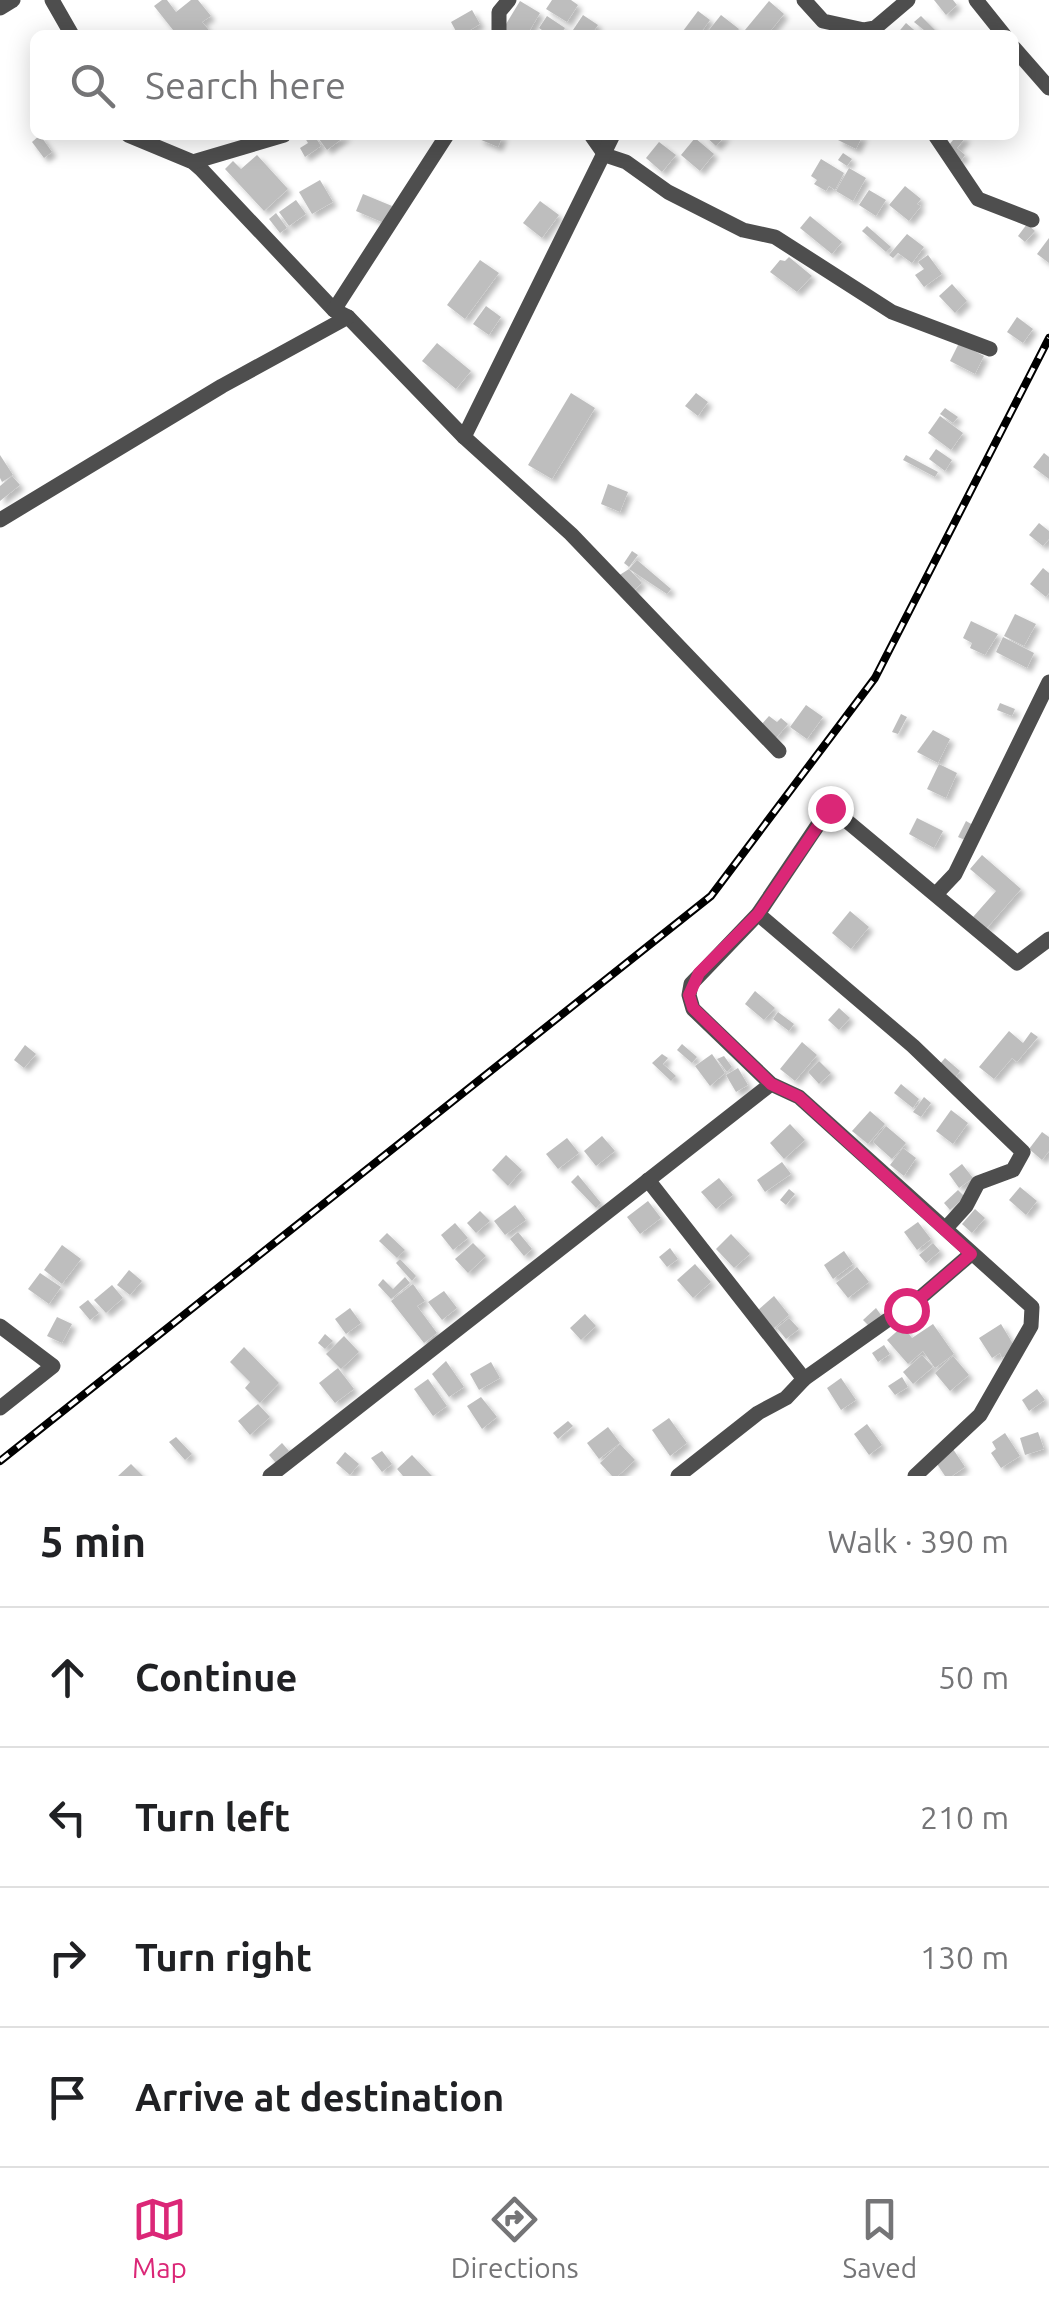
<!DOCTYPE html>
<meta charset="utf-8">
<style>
:root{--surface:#fff;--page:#f6f6f6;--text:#202124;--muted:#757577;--line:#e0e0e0;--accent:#db2777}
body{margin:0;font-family:Ubuntu,sans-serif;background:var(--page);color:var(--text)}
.stop{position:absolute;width:30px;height:30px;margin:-22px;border:8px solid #db2777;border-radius:50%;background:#fff}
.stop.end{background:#db2777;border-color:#fff;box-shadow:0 2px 10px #0008}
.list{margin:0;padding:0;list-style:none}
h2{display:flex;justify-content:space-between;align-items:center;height:130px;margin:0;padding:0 40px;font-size:42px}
h2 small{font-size:32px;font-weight:400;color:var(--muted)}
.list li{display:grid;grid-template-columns:65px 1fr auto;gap:30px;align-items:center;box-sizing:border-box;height:140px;padding:0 40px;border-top:2px solid var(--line)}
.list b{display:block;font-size:38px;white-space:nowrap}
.list em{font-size:32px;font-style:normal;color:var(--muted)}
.icon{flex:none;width:55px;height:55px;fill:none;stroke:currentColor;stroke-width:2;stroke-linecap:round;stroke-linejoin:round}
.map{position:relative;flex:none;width:1049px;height:1476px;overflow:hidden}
.search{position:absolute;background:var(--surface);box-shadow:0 5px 25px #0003;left:30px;right:30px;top:30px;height:110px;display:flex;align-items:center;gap:25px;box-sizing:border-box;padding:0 35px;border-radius:15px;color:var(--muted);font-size:38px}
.sheet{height:690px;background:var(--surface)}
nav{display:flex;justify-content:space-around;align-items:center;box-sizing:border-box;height:140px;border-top:2px solid var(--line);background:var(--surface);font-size:28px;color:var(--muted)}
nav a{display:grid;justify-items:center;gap:5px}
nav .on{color:var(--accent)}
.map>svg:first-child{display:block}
</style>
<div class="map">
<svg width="1049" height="1476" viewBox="0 0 1049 1476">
<defs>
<filter id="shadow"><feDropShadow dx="4.5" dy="4.5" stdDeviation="2.5" flood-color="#0004"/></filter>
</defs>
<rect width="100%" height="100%" fill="#fff"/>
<g fill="#bebebe" filter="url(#shadow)">
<polygon points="162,0 167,0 176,12 191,0 198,0 211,16 202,22 213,35 177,35 154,6"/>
<polygon points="552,0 571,0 578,5 567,22 546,9"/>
<polygon points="934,0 953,0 957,5 946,15"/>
<polygon points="520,1 540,13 527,35 512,35 503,29"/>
<polygon points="769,1 784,14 767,35 751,35 745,30"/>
<polygon points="472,10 480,24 467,32 469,35 458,35 451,22"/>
<polygon points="698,11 710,20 699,35 688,35 683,31"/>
<polygon points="583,15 598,25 591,35 573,35 571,33"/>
<polygon points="721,15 739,29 735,35 705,35"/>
<polygon points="547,16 565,28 560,35 549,35 539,28"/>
<polygon points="921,16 935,30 930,35 914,22"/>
<polygon points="906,23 920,35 896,35"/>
<polygon points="40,135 52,152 44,158 32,142"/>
<polygon points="309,135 314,135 321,146 305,157 300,148 308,143 305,138"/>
<polygon points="316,135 347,135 327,150"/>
<polygon points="481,135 503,135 498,147 479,139"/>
<polygon points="704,135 726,135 716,146"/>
<polygon points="841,135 863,135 856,149 838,140"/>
<polygon points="957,135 966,137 957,148 965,155 960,162 945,150"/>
<polygon points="695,138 714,154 700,171 681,155"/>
<polygon points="659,142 676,155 662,172 646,158"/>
<polygon points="843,153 852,159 847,166 838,160"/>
<polygon points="257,155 288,189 264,211 225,169 233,161 241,169"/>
<polygon points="821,159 844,173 835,190 829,186 826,191 814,184 817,180 811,176"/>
<polygon points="849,168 866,178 853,201 836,191"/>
<polygon points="320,180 333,202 312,214 299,192"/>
<polygon points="905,186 921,199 917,204 921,206 909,221 889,205"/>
<polygon points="869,190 886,200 876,216 859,205"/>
<polygon points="363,194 392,206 384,223 356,211"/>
<polygon points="296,200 306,214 289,226 279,212"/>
<polygon points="540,201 559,215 542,238 523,223"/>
<polygon points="276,213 287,228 280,233 269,219"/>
<polygon points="810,216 842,242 832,254 800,228"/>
<polygon points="1027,224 1035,231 1025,242 1018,236"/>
<polygon points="867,226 891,247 886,252 862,231"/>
<polygon points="907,234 924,247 912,263 898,253 893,258 889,255"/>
<polygon points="1049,238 1049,263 1037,254"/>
<polygon points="928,255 942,274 924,287 915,275 924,269 918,262"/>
<polygon points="789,257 812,276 797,292 770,272 780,260 785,261"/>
<polygon points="480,260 499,273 465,319 447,305"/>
<polygon points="952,284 967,301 955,313 939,296"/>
<polygon points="486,306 501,317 489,335 473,324"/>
<polygon points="1017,317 1033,329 1023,343 1007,332"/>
<polygon points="437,343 471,371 456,389 422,361"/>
<polygon points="959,343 984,356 975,374 950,361"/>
<polygon points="571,393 595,408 552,479 528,465"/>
<polygon points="696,393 708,402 698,416 685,406"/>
<polygon points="945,408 958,417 953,423 940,414"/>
<polygon points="940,416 963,433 951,450 928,433"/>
<polygon points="936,449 952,460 945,471 929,459"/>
<polygon points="1044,453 1049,457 1049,479 1033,467"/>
<polygon points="0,455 13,475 2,482 0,478"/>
<polygon points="906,455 938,472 935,477 903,460"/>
<polygon points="12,476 20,485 0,501 0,486"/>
<polygon points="608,484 628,492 620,512 601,504"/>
<polygon points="1039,523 1049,531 1049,539 1043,546 1029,535"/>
<polygon points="632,551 638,555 629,567 624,563"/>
<polygon points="637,560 671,589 667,594 629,569"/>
<polygon points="1043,568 1049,573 1049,593 1046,597 1030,584"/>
<polygon points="629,569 642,583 632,592 618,576"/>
<polygon points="1015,614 1036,624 1024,646 1004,636"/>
<polygon points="971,621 998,634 985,655 970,648 972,643 963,638"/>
<polygon points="1003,637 1034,653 1027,668 996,652"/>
<polygon points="1000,703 1015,709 1012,716 997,710"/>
<polygon points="806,705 823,717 807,739 790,727"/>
<polygon points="901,714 907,717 898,734 892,732"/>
<polygon points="769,716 777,722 781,718 788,724 776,738 761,725"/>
<polygon points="933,730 950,739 938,763 917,752"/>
<polygon points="939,764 957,773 946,798 927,789"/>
<polygon points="917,818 943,831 934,848 909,834"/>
<polygon points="966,821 973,825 965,840 958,837"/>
<polygon points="982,855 1021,889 986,929 973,917 996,891 970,869"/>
<polygon points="850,911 869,927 851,949 832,933"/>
<polygon points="755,991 775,1008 764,1020 745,1004"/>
<polygon points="839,1008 850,1018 839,1030 828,1020"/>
<polygon points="778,1012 794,1024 789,1031 773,1019"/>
<polygon points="1009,1031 1023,1043 1031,1032 1038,1037 1017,1062 1012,1058 994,1079 979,1067"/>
<polygon points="802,1042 817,1055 795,1081 780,1069"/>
<polygon points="682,1044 697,1057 692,1063 677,1050"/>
<polygon points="25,1045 36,1054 24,1068 14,1060"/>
<polygon points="662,1054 668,1058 663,1064 676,1076 671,1081 652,1063"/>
<polygon points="712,1054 725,1073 710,1086 695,1066"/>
<polygon points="724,1056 732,1067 727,1072 717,1059"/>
<polygon points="945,1058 960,1071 954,1079 939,1065"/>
<polygon points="819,1061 831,1073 819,1084 808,1072"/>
<polygon points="738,1068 748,1085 736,1092 726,1075"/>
<polygon points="901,1084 919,1099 913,1108 894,1093"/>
<polygon points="924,1097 931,1103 921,1117 913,1112"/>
<polygon points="951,1110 968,1123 953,1144 936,1131"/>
<polygon points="870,1111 885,1124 868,1144 852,1131"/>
<polygon points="790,1124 805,1140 784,1159 770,1143"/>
<polygon points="886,1126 906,1143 892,1159 873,1142"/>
<polygon points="1042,1132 1049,1137 1049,1151 1042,1160 1029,1149"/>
<polygon points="602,1136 615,1151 596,1166 584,1151"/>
<polygon points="567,1138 579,1153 558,1169 546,1154"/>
<polygon points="903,1148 916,1158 904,1176 890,1165"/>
<polygon points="506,1155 522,1170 508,1186 492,1170"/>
<polygon points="782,1162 791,1174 765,1192 757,1180"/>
<polygon points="962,1164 973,1178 959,1188 949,1174"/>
<polygon points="578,1175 601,1203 596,1208 571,1182"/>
<polygon points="719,1178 733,1195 716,1209 701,1192"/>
<polygon points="1020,1187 1037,1201 1026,1215 1009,1200"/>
<polygon points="789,1189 795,1194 786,1205 780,1200"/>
<polygon points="958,1190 965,1197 950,1210 944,1203"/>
<polygon points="648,1201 661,1218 640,1234 627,1217"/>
<polygon points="515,1205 526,1220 505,1235 494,1221"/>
<polygon points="975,1209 985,1218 972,1233 962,1224"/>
<polygon points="480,1211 490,1221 476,1233 467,1223"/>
<polygon points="918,1222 931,1239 917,1250 904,1232"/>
<polygon points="455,1223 468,1238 453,1250 441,1235"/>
<polygon points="518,1232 532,1249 524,1256 510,1239"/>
<polygon points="387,1233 405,1250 397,1258 379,1241"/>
<polygon points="731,1234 750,1254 734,1268 716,1249"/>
<polygon points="473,1243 486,1256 468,1273 455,1259"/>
<polygon points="933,1243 940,1251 926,1263 919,1255"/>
<polygon points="62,1245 81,1259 62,1284 44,1270"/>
<polygon points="670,1248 678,1259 667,1267 659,1257"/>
<polygon points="844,1251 853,1264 833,1279 824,1265"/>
<polygon points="400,1259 416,1276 412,1281 396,1263"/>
<polygon points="695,1264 711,1282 693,1298 677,1280"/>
<polygon points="857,1267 869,1282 848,1298 836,1283"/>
<polygon points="129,1270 142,1281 130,1295 117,1285"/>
<polygon points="40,1273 61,1287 49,1304 28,1289"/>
<polygon points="405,1277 410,1283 391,1299 378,1285 383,1279 393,1289"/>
<polygon points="413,1284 425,1301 417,1306 437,1333 424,1343 391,1301"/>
<polygon points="112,1285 123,1298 106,1313 94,1300"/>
<polygon points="444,1291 457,1308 442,1320 428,1302"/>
<polygon points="774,1296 789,1315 773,1329 758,1310"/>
<polygon points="88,1300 99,1313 90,1320 79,1307"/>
<polygon points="350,1308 361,1323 346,1334 335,1319"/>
<polygon points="876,1308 881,1315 869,1326 863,1320"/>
<polygon points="585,1314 596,1326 581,1340 570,1328"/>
<polygon points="57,1317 72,1324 62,1343 47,1336"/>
<polygon points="789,1318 799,1329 786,1339 777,1328"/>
<polygon points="933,1324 954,1354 935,1368 923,1351 908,1364 887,1340 903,1326 912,1338"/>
<polygon points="1001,1324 1016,1349 1002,1358 1000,1353 992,1358 979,1338"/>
<polygon points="325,1334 333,1341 325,1349 318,1343"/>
<polygon points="344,1336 359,1352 341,1369 326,1354"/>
<polygon points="884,1345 890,1354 878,1362 872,1353"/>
<polygon points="244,1347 279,1383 260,1403 245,1388 250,1382 230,1362"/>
<polygon points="922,1355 933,1367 913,1384 903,1372"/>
<polygon points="953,1356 969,1375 950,1391 935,1373"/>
<polygon points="446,1361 464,1387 449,1397 432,1374"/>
<polygon points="491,1362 500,1378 479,1390 470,1374"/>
<polygon points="338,1368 354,1389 335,1403 319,1383"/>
<polygon points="902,1377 908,1387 895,1395 888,1386"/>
<polygon points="841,1378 856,1400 841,1410 827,1388"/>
<polygon points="428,1379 447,1406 433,1416 414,1389"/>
<polygon points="1037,1389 1045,1400 1029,1411 1022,1400"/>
<polygon points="481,1397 497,1417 482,1429 467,1406"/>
<polygon points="258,1404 270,1417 250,1435 238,1421"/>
<polygon points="669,1418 687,1443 670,1456 652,1430"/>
<polygon points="568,1421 573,1426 558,1439 553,1433"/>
<polygon points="867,1424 882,1445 869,1455 854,1434"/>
<polygon points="608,1427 620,1443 599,1459 587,1443"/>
<polygon points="1038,1432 1044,1449 1025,1455 1020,1438"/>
<polygon points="1005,1433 1020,1456 1001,1468 991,1453 996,1449 992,1442"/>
<polygon points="176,1437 192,1454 185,1460 169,1442"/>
<polygon points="282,1443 289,1451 276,1463 269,1455"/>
<polygon points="620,1444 635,1460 618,1476 612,1476 600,1463"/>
<polygon points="953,1449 965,1467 952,1476 945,1476 935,1461"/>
<polygon points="382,1451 392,1464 382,1472 371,1458"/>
<polygon points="345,1452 359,1464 350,1475 336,1463"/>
<polygon points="412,1455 432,1476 403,1476 397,1469"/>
<polygon points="131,1464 143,1476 118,1476"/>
</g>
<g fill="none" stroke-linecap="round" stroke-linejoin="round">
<g stroke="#4e4e4e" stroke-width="15">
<polyline points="52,0 72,35"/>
<polyline points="804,0 823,21 864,30 875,28 908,0"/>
<polyline points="976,0 1004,35"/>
<polyline points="0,8 13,0"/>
<polyline points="499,35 499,12 509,0"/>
<polyline points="1014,48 1049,88"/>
<polyline points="128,135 193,162 201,169 334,310"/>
<polyline points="591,135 605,155 626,162 668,192 743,230 775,237 892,312 990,349"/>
<polyline points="935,135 978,199 1032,220"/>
<polyline points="193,162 284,135"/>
<polyline points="348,317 464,437 571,534 779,751"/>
<polyline points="464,437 613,135"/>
<polyline points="0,520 222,386 348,317 334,310 447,135"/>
<polyline points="936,894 955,874 1049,682"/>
<polyline points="758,914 913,1046 1023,1152 1013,1170 978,1183 966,1206 946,1228"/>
<polyline points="648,1180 804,1379"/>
<polyline points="0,1326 53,1366 0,1408"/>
<polyline points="270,1476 771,1084"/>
<polyline points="678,1476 758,1413 786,1398 804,1379 886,1321 906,1310 971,1254"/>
<polyline points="915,1476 980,1415 1031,1326 1032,1307 799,1097 771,1084 693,1009 689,995 691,984 758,914 830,807 1017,963 1049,939"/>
</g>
<defs>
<polyline id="rail" points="0,1461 711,896 875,678 1049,338"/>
</defs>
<use href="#rail" stroke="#000" stroke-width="8"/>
<use href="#rail" stroke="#fff" stroke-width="4" stroke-dasharray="11" stroke-linecap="butt"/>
</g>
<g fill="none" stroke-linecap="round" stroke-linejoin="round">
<polyline stroke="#db2777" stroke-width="12" points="830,808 758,914 699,973 689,995 693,1008 771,1084 799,1097 971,1254 906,1310"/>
</g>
</svg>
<div class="stop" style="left:906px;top:1310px"></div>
<div class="stop end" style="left:830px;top:808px"></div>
<div class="search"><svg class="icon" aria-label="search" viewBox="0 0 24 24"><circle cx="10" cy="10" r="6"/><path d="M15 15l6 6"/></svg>Search here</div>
</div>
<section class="sheet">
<h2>5 min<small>Walk · 390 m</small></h2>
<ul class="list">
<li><svg class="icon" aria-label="ahead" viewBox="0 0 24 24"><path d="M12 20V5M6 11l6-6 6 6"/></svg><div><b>Continue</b></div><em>50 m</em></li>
<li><svg class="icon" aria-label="left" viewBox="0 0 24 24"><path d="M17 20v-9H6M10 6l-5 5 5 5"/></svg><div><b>Turn left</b></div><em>210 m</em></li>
<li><svg class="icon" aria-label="right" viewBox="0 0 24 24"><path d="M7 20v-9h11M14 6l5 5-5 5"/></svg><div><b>Turn right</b></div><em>130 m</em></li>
<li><svg class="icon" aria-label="arrive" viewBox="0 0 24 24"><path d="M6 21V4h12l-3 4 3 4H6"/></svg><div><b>Arrive at destination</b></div></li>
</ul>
</section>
<nav>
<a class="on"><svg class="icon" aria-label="map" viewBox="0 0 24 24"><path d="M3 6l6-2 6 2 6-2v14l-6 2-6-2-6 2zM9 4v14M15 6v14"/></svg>Map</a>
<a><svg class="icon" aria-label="directions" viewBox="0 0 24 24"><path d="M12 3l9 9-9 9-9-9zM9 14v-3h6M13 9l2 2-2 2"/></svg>Directions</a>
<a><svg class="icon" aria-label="saved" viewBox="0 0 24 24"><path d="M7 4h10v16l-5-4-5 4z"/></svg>Saved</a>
</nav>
